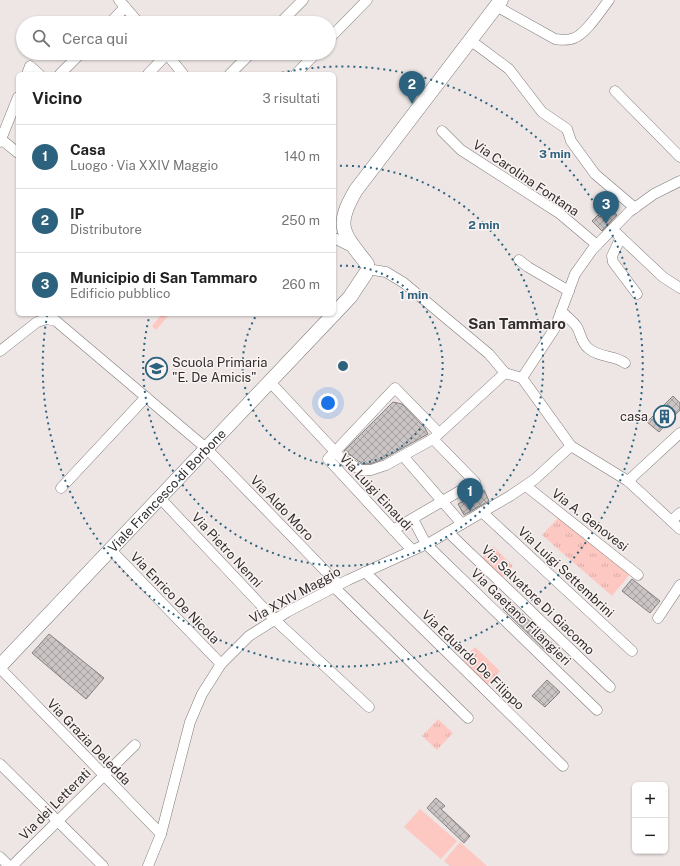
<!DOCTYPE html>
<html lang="it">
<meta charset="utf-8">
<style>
:root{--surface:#fff;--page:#f2f2f2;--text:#222;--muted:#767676;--line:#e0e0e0;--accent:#2d627e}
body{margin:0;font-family:"Public Sans",sans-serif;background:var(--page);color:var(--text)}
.controls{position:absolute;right:12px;bottom:12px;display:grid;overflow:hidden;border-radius:6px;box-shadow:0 1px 3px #0004}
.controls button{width:36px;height:36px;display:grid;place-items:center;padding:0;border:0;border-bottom:1px solid var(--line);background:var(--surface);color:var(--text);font:20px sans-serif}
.you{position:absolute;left:328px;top:403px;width:14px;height:14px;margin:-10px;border:3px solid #fff;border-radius:50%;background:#1a73e8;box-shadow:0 0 0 6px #1a73e833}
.badge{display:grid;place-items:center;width:26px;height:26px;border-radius:50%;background:var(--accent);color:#fff;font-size:13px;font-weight:700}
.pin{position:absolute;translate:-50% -33px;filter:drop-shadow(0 1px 2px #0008)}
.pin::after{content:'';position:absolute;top:21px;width:14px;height:12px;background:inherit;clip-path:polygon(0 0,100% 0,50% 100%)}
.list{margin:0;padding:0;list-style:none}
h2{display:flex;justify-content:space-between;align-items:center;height:52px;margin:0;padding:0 16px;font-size:17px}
h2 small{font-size:13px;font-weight:400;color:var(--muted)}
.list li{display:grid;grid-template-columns:26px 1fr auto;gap:12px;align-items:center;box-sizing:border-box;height:64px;padding:0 16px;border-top:1px solid var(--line)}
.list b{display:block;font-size:15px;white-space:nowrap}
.list p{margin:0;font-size:13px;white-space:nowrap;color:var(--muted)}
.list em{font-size:13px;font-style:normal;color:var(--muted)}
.icon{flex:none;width:22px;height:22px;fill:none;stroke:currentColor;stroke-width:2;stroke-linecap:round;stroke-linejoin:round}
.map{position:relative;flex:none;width:680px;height:866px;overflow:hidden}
.search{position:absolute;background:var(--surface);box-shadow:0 1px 3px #0004;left:16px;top:16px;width:320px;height:44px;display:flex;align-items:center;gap:10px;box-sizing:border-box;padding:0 14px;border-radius:22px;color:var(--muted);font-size:15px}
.panel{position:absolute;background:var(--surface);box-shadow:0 1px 3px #0004;left:16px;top:72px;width:320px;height:244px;border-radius:6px}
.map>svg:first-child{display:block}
</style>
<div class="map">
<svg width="680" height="866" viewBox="0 0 680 866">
<defs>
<pattern id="grass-tufts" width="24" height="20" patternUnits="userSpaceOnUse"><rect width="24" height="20" fill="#fec8c2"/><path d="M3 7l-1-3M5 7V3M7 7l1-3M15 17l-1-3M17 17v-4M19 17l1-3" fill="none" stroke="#daaca7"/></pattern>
<pattern id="building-cross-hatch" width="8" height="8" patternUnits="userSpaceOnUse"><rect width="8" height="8" fill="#cbc4c4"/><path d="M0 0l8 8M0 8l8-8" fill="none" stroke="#a5a0a0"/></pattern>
</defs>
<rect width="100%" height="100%" fill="#ede6e5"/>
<g fill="url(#grass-tufts)">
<polygon points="162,314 170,314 156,330 152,326"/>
<polygon points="558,518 630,574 612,596 542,535"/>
<polygon points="493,546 513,566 501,579 480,560"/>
<polygon points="475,647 500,671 487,685 461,661"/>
<polygon points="438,719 453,733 437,750 422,736"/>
</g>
<g fill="#fec8c2">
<polygon points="420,809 457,841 441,859 404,827"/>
<polygon points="460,842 487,866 450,866 444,861"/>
</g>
<g fill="url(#building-cross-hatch)" stroke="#857f7f">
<polygon points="610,208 617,215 602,231 592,221 598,215 600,217"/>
<polygon points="673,396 680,403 680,410 659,432 647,422"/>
<polygon points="393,402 402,404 425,428 428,434 383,459 370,464 363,464 344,451"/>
<polygon points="484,490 489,501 464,515 458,504"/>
<polygon points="632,579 660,601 650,613 622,591"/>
<polygon points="510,602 553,644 546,651 503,609"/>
<polygon points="49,634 104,678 86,699 32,653"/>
<polygon points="547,680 560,692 545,707 532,696"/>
<polygon points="436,798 445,806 441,809 470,836 464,843 427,808"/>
</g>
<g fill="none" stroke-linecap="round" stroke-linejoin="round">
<defs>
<g id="street">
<polyline points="119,0 139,23"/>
<path d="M 496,6 L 555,39 C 561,40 568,41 574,38 C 586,34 601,10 609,0"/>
<polyline points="110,23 125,7"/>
<polyline points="280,23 303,0"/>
<polyline points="329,39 367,0"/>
<polyline points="470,40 509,69 542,112 567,129 571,141 595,174 635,208"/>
<polyline points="166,53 183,74"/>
<polyline points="27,74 30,66 39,74"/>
<polyline points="60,74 81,53"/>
<polyline points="148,74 167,54"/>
<polyline points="230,74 251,53"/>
<polyline points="296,74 316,53"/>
<polyline points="615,91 680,157"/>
<polyline points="442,131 461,150 559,213 597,245"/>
<polyline points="1,139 18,153"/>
<polyline points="0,142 18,97"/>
<polyline points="612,229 663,277 680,288"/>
<polyline points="621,237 612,256 613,262 637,294"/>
<polyline points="334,238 354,248"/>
<polyline points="519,260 528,267 569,291"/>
<polyline points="373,270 386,272 404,283 489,354 505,373"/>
<path d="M 561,311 C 566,316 573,321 577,327 C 581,334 581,342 588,348 C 599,358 615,355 625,363"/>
<polyline points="0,351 37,322 47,319 56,321 206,448 339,585"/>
<polyline points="505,373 522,378 571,446 628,481 680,529"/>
<polyline points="522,378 555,328 575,274 592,250 629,212 654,194 680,181"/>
<polyline points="270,382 342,459 361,470 371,470 386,465 433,439 505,373"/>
<polyline points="403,456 462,524"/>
<polyline points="628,481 680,433"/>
<polyline points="526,486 638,575"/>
<polyline points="61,488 146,397"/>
<polyline points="160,498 275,620 369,707"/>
<polyline points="482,512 632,651"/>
<polyline points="413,519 426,544 597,710"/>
<polyline points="671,521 680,513"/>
<polyline points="393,530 475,482 433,439"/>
<polyline points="448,532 610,687"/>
<polyline points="110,549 221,664"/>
<polyline points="412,550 328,459 395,388 439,433"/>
<polyline points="365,572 563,766"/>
<polyline points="334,587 468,718"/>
<polyline points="658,618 680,585"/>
<polyline points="0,668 161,834"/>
<polyline points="0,764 103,866"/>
<polyline points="0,857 9,866"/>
<polyline points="12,866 135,745"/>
<polyline points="148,866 161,834 190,722 202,694 221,664 249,636 287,612 348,580 431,542 510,496 535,479 571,446"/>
</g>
<g id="secondary">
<path d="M 367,264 C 343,233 334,227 356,190 L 501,0"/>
<polyline points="334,314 350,297 366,273"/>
<path id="s1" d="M 0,666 L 334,314"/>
</g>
</defs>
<use href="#street" stroke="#7f7a79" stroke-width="11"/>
<use href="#secondary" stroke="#7f7a79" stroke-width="15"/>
<use href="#street" stroke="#fff" stroke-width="10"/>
<use href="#secondary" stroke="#fff" stroke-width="14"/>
</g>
<g fill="none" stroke="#2d627e" stroke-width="2" stroke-dasharray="2 4">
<path d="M334 266A100 100 0 1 1 257 314"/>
<path d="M334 166A200 200 0 1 1 150 314"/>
<path d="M276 74A300 300 0 1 1 47 316"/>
</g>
<defs>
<symbol id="school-ring" viewBox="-11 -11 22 22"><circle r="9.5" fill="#faf3f2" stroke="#2d627e" stroke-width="1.5"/><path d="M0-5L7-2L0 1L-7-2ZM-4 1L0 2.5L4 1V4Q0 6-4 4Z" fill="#2d627e"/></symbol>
<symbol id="building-ring" viewBox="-11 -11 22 22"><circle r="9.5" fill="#faf3f2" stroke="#2d627e" stroke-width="1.5"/><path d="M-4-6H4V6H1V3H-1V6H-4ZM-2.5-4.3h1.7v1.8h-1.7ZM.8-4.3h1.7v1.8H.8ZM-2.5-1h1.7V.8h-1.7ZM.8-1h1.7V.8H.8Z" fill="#2d627e"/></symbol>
</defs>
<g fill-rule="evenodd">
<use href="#school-ring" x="144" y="356" width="25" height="25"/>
<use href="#building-ring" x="652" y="404" width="25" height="25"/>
</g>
<g text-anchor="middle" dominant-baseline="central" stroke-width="3" stroke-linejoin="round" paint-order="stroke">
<g font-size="13" fill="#302e2e" stroke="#faf3f2">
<text transform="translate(526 178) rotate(34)">Via Carolina Fontana</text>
<text stroke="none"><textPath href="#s1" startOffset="242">Viale Francesco di Borbone</textPath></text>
<text transform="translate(376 492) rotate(47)">Via Luigi Einaudi</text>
<text transform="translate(282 508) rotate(46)">Via Aldo Moro</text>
<text transform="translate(590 520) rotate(38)">Via A. Genovesi</text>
<text transform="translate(227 550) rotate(47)">Via Pietro Nenni</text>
<text transform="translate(566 572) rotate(43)">Via Luigi Settembrini</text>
<text transform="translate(295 595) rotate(-29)">Via XXIV Maggio</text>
<text transform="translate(175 598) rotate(46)">Via Enrico De Nicola</text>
<text transform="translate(538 600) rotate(44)">Via Salvatore Di Giacomo</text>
<text transform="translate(521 617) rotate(44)">Via Gaetano Filangieri</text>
<text transform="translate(473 660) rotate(44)">Via Eduardo De Filippo</text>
<text transform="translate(89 742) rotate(46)">Via Grazia Deledda</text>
<text transform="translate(55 804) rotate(-45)">Via dei Letterati</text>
</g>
<g font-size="13" fill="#302e2e" stroke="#faf3f2" text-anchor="start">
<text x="172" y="362">Scuola Primaria<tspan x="172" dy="15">"E. De Amicis"</tspan></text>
<text x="648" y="416" text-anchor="end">casa</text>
</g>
<g font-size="15" font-weight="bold" fill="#302e2e" stroke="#faf3f2">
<text x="517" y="323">San Tammaro</text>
</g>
</g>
<circle cx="343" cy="366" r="6" fill="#2d627e" stroke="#faf3f2" stroke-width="2"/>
<g font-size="12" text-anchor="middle" font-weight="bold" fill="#2d627e" stroke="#faf3f2" stroke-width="3" stroke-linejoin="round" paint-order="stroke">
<text x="555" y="158">3 min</text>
<text x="484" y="229">2 min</text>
<text x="414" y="299">1 min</text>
</g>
</svg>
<div class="controls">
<button>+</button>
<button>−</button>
</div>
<div class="you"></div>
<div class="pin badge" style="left:470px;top:511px">1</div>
<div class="pin badge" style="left:412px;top:104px">2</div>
<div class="pin badge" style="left:606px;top:224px">3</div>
<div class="search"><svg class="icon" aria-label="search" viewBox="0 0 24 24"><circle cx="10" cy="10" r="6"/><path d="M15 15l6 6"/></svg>Cerca qui</div>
<section class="panel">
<h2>Vicino<small>3 risultati</small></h2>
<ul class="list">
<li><span class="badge">1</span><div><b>Casa</b><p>Luogo · Via XXIV Maggio</p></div><em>140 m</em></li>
<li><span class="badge">2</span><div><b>IP</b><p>Distributore</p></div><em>250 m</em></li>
<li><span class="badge">3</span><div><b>Municipio di San Tammaro</b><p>Edificio pubblico</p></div><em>260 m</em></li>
</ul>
</section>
</div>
